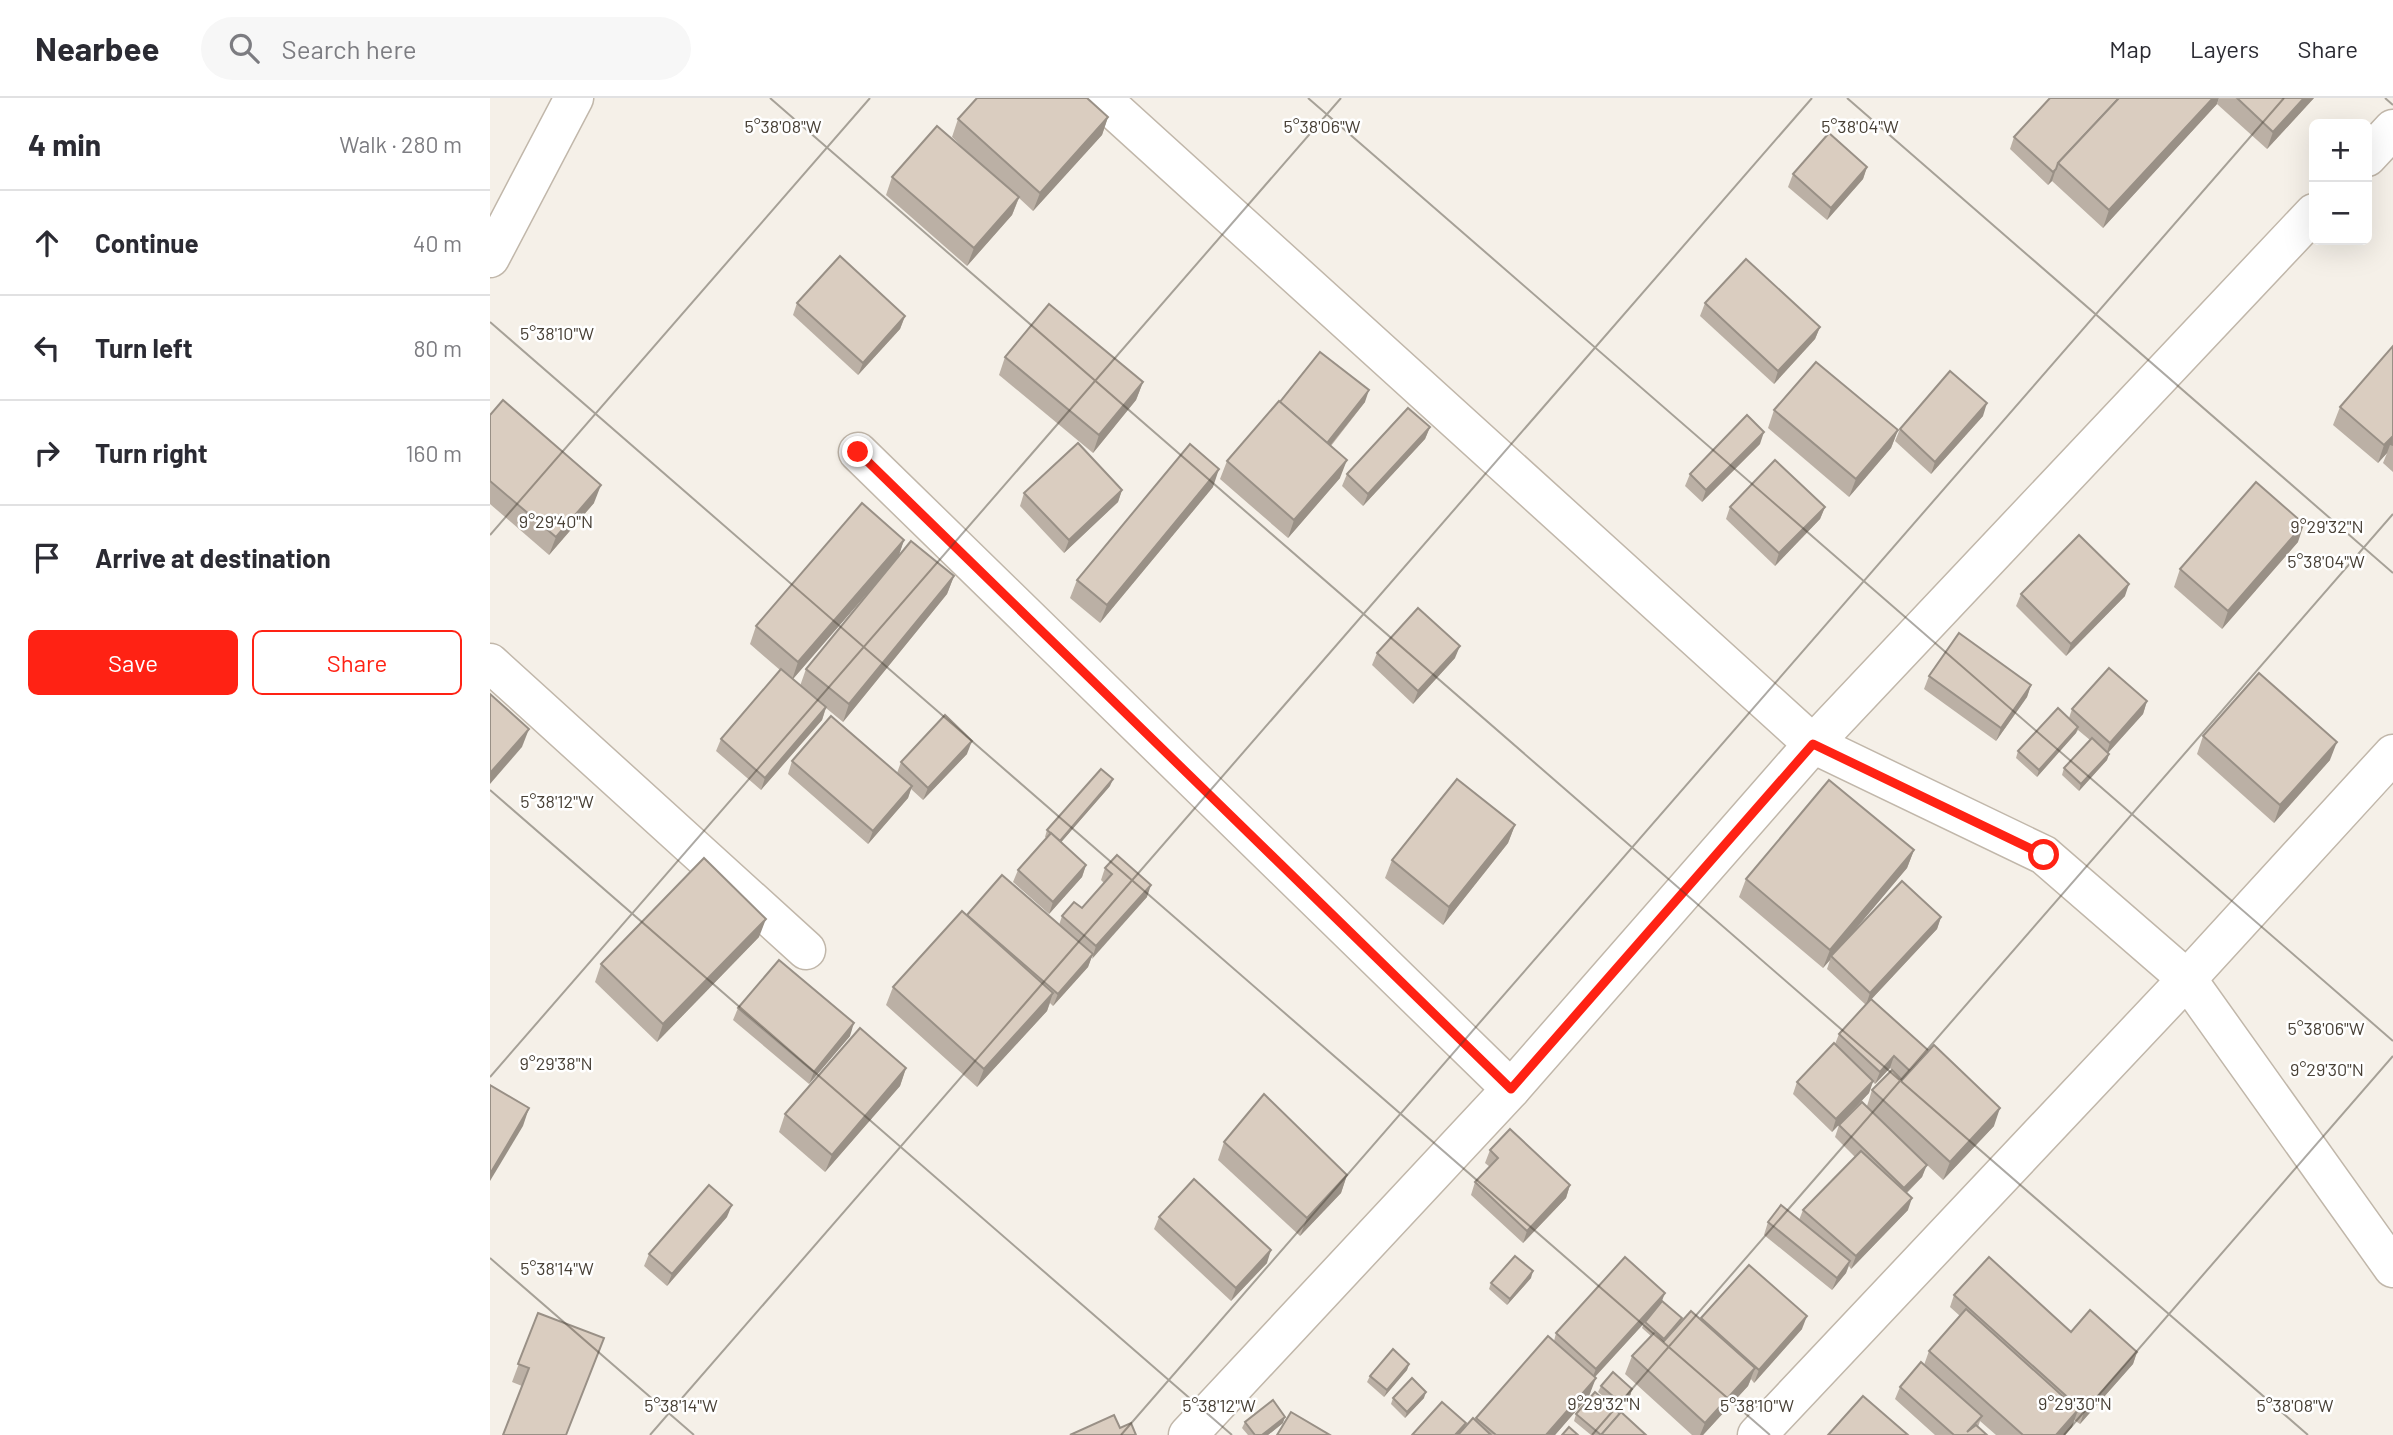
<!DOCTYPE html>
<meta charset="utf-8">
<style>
:root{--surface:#fff;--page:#f7f7f7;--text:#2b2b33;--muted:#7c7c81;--line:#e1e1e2;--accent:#ff2214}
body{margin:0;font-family:Barlow,sans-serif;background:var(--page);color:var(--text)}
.controls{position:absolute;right:21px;top:21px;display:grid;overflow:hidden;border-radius:10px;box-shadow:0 7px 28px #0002}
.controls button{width:63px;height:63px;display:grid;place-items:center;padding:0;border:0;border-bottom:2px solid var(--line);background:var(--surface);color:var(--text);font:35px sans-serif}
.stop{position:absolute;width:21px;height:21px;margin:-16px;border:5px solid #ff2214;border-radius:50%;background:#fff}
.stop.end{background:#ff2214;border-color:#fff;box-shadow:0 2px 7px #0008}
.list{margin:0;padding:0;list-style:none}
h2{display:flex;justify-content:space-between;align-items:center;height:91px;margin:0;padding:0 28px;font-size:30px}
h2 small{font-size:23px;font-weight:400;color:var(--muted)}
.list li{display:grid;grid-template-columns:46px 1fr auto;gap:21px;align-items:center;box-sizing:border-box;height:105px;padding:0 28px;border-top:2px solid var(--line)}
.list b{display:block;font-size:26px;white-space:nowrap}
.list em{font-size:23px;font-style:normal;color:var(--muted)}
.actions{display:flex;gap:14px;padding:21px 28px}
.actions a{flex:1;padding:16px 0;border:2px solid var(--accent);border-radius:10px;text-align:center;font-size:24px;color:var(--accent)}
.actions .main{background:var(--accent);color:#fff}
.icon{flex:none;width:38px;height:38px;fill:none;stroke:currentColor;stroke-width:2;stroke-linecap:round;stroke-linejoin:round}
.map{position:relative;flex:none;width:1903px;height:1337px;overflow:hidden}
header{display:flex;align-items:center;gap:42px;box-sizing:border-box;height:98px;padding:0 35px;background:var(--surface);border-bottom:2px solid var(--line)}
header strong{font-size:33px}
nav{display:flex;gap:38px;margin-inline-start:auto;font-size:24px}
.search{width:490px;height:63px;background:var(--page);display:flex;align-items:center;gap:18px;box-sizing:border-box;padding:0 24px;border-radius:38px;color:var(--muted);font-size:26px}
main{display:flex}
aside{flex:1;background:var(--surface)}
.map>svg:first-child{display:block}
</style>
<header>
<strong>Nearbee</strong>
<div class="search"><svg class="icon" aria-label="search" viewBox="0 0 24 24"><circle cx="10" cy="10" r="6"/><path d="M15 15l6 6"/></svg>Search here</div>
<nav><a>Map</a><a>Layers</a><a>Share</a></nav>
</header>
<main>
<aside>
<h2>4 min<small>Walk · 280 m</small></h2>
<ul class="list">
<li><svg class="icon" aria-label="ahead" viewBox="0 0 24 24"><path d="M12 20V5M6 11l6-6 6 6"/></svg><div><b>Continue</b></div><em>40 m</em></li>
<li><svg class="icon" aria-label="left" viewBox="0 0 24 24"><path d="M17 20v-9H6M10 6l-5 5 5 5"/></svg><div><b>Turn left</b></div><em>80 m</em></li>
<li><svg class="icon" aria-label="right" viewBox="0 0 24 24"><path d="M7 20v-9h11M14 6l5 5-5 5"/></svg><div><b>Turn right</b></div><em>160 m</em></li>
<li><svg class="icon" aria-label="arrive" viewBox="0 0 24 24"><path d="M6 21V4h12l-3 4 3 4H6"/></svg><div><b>Arrive at destination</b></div></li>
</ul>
<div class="actions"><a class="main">Save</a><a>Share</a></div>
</aside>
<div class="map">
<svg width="1903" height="1337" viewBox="0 0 1903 1337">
<rect width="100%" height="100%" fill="#f5f0e8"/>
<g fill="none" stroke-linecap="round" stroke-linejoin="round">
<defs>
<g id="minor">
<polyline points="611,0 1323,646 1554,757 1697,881 1903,1170"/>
<polyline points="1877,59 1903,31"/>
<polyline points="0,160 84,0"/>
<polyline points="368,354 1021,991"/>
<polyline points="0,565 316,852"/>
<polyline points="698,1337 1021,991 1323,646 1824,115"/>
<polyline points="1267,1337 1697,881 1903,656"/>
</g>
</defs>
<use href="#minor" stroke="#c1b7aa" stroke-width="41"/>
<use href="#minor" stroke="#fff" stroke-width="38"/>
</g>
<g fill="#bbb0a5" fill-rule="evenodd">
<polygon points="1729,0 1824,0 1777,51 1727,6"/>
<polygon points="1727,6 1613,130 1562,83 1558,87 1520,51 1524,39"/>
<polygon points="618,19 612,37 543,113 529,100 522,117 477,168 396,97 402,79 486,62 462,39 468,21"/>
<polygon points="1377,69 1373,81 1337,122 1298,89 1303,76"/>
<polygon points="307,205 415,218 410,231 368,277 303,217"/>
<polygon points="1215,205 1330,229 1325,241 1284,286 1210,218"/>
<polygon points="1903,248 1903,374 1893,365 1897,355 1888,365 1843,327 1850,309"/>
<polygon points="515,259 653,284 646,302 603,355 509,277"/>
<polygon points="790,304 875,304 841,348 850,380 798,440 730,381 737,363"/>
<polygon points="1284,312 1408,332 1401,350 1359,399 1278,330"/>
<polygon points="0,317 104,405 59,457 0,406"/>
<polygon points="1493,318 1441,376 1405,343 1410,331"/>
<polygon points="940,329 935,341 873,408 852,388 857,376"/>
<polygon points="1270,346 1212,404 1195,388 1200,376"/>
<polygon points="723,389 610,525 580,500 587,482"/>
<polygon points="632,392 628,404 574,455 530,408 534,395"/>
<polygon points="1240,409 1335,409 1330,421 1285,468 1236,421"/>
<path d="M 414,442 L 408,459 L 464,478 L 457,496 L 353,624 L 336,610 L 332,622 L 271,692 L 226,653 L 231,641 L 290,572 L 260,546 L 266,528 ZM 398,471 L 316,571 L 310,588 L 303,581 Z"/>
<polygon points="1808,444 1732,531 1684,489 1690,471"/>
<polygon points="1531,496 1635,498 1576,558 1526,508"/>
<polygon points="887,555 965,560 923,606 882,567"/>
<polygon points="1439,578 1541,587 1537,599 1506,643 1434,591"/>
<polygon points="1657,603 1653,616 1618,655 1619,656 1617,662 1589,693 1572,677 1574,670 1600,642 1588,632 1586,635 1547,679 1526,660 1528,653 1579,620 1582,611"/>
<polygon points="1713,638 1840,662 1784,725 1707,656"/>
<polygon points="477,656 433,702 421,691 418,700 378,746 298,676 302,663 407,675 411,664"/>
<polygon points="620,688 571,744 596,767 592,779 559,816 523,784 528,772 556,740 555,739 557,732"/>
<polygon points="1025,727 1018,745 953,827 895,780 902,762"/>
<polygon points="1424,752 1417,770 1358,840 1451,819 1447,831 1376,907 1337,871 1340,862 1333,870 1249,799 1256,781"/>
<polygon points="615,770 657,799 601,860 598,869 563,908 560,905 557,913 487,989 396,907 403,889 477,817 569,827 572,818 592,810 614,785 611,782"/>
<polygon points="269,839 167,944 105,884 111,866"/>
<polygon points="1381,901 1504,1028 1453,1082 1436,1066 1432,1079 1417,1095 1418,1112 1361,1171 1359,1168 1356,1175 1342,1192 1274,1137 1278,1124 1309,1122 1313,1112 1365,1059 1345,1039 1349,1027 1377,1008 1382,992 1402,972 1400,970 1385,986 1383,984 1379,995 1342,1034 1303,996 1307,984 1345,946 1349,936"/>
<polygon points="248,910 360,938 319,986 243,922"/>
<polygon points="416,970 410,988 335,1074 289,1034 295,1016"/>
<polygon points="734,1044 857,1077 851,1095 810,1138 728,1062"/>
<polygon points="1000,1052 1080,1087 1076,1100 1033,1145 981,1097 985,1084 1000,1069 995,1065"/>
<polygon points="237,1119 177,1188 154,1168 159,1156"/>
<polygon points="669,1119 777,1165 741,1203 664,1131"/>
<polygon points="1041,1180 1017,1207 999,1191 1001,1185"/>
<polygon points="1464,1197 1581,1234 1647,1254 1643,1266 1590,1326 1584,1322 1582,1329 1575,1337 1506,1337 1490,1323 1488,1329 1497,1337 1445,1337 1405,1301 1410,1289 1434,1267 1439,1253 1470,1218 1460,1209"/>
<polygon points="1172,1203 1191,1224 1211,1221 1312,1231 1264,1285 1261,1281 1258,1288 1213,1337 1202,1337 1135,1276 1142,1258 1161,1238 1152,1230 1154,1225 1105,1279 1099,1298 1065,1337 922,1337 976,1325 973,1331 985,1322 986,1320 1064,1243 1066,1235"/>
<polygon points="48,1215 114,1240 32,1288 22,1284"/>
<polygon points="919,1266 917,1272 894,1299 877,1284 880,1278"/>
<polygon points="1111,1288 1142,1291 1140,1298 1129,1311 1108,1294"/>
<polygon points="903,1300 934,1300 915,1320 901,1306"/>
<polygon points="1086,1316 1130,1316 1156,1337 1101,1337 1084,1323"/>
<polygon points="755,1324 793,1325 778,1337 758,1337 752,1330"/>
</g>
<g fill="#999086">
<polygon points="1723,0 1729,0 1727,6 1613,130 1619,112"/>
<polygon points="1814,0 1824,0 1777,51 1783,34"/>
<polygon points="618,19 612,37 543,113 550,95"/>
<polygon points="1377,69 1373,81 1337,122 1341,110"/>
<polygon points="1566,71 1562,83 1558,87 1563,74"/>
<polygon points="529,99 522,117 477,168 484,150"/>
<polygon points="415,218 410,231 368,277 373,265"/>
<polygon points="1330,229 1325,241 1284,286 1288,273"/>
<polygon points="653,284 646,302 603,355 609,337"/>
<polygon points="879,292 875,304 831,359 836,347"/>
<polygon points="1497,305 1493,318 1441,376 1445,364"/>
<polygon points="940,329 935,341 873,408 878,396"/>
<polygon points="1408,332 1401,350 1359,399 1366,381"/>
<polygon points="1274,334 1270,346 1212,404 1216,392"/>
<polygon points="1903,338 1903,348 1900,347 1897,355 1888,365 1894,347"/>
<polygon points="857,362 850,380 798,440 804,422"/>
<polygon points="729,371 723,389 610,525 617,507"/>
<polygon points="111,387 104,405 59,457 66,439"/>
<polygon points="632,392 628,404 574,455 579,442"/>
<polygon points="1335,409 1330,421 1285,468 1289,455"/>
<polygon points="1814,426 1808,444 1732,531 1738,513"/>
<polygon points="414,442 408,460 302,582 308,564"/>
<polygon points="464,478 457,496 353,624 359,606"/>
<polygon points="1639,486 1635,498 1576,558 1581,546"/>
<polygon points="970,548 965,560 923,606 928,593"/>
<polygon points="1541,587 1537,599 1506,643 1511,630"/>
<polygon points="1657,603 1653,616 1616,657 1620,645"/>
<polygon points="336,609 332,622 271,692 275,680"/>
<polygon points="1588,629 1586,635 1547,679 1549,672"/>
<polygon points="39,631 32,649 0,686 0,675"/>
<polygon points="482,643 477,656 433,702 438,690"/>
<polygon points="1847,644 1840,662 1784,725 1790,707"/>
<polygon points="1619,656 1617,662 1589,693 1591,686"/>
<polygon points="623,681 620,688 567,749 569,743"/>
<polygon points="422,688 418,700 378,746 383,733"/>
<polygon points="1025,727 1018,745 953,827 959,809"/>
<polygon points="1424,752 1417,770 1342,859 1341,858 1340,862 1333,870 1340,852"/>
<polygon points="596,767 592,779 559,816 563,804"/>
<polygon points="661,787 657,799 602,861 606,848"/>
<polygon points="1451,819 1447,831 1376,907 1380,895"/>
<polygon points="276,821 269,839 167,944 173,926"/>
<polygon points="603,856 598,869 563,908 568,896"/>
<polygon points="563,895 557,913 487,989 494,971"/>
<polygon points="364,925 360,938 319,986 324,974"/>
<polygon points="1404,958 1400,970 1385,986 1390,974"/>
<polygon points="416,970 410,988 335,1074 342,1057"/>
<polygon points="1383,983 1379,995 1342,1034 1346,1021"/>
<polygon points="39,1010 33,1028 0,1083 0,1076"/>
<polygon points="1510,1010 1504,1028 1453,1082 1460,1064"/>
<polygon points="1437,1067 1432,1079 1409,1102 1414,1090"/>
<polygon points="857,1077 851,1095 810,1138 817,1120"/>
<polygon points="1080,1087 1076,1100 1033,1145 1037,1133"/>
<polygon points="1422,1100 1418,1112 1361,1171 1366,1158"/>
<polygon points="242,1107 237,1119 177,1188 182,1176"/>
<polygon points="781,1152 777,1165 741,1203 746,1190"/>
<polygon points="1360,1163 1356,1175 1342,1192 1347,1180"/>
<polygon points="1043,1173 1041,1180 1017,1207 1020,1201"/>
<polygon points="1175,1195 1170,1208 1101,1283 1106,1271"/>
<polygon points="1317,1218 1312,1231 1264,1285 1269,1272"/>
<polygon points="1647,1254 1643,1266 1590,1326 1594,1314"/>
<polygon points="919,1266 917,1272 894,1299 897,1292"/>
<polygon points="1265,1270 1258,1288 1213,1337 1210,1337 1215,1325"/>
<polygon points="1106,1280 1099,1298 1065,1337 1056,1337"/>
<polygon points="1142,1291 1140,1298 1129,1311 1131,1305"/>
<polygon points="936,1294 934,1300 915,1320 917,1314"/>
<polygon points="1588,1312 1582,1329 1575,1337 1566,1337"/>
<polygon points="795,1319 793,1325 778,1337 772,1337"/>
<polygon points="976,1325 971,1337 965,1337"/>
</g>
<g fill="#dacdc0" stroke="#999086" stroke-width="2">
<polygon points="487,0 597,0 618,19 550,95 468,21"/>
<polygon points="1560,0 1629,0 1568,65 1566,71 1563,74 1524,39"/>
<polygon points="1629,0 1723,0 1619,112 1568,65"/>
<polygon points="1747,0 1814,0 1783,34"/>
<polygon points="447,28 529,99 484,150 402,79"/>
<polygon points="1339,35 1377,69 1341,110 1303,76"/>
<polygon points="350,158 415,218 373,265 307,205"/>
<polygon points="1256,161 1330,229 1288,273 1215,205"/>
<polygon points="559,206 653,284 609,337 515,259"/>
<polygon points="1903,248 1903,338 1894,347 1850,309"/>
<polygon points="830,254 879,292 837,345 790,304"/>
<polygon points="1326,264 1408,332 1366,381 1284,312"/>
<polygon points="1460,273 1497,305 1445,364 1410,331"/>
<polygon points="13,302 111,387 66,439 0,383 0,317"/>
<polygon points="789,303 857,362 804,422 737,363"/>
<polygon points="918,310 940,329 878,396 857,376"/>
<polygon points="1257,317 1274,334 1216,392 1200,376"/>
<polygon points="588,345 632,392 579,442 534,395"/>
<polygon points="700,346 729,371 617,507 587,482"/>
<polygon points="1285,362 1335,409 1289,455 1240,409"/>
<polygon points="1766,384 1814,426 1738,513 1690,471"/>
<polygon points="372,405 414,442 308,564 266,528"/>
<polygon points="1589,437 1639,486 1581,546 1531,496"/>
<polygon points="421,443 464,478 359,606 316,571"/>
<polygon points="928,510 970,548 928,593 887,555"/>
<polygon points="1469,535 1541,587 1511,630 1439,578"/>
<polygon points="1619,570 1657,603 1620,645 1582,611"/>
<polygon points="291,571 336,609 275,680 231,641"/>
<polygon points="1769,575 1847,644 1790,707 1713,638"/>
<polygon points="0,596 39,631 0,675"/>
<polygon points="1568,610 1588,629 1549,672 1528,653"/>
<polygon points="455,617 482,643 438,690 411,664"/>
<polygon points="341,618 422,688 383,733 302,663"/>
<polygon points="1602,640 1619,656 1591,686 1574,670"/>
<polygon points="611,671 623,681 570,743 557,732"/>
<polygon points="967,681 1025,727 959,809 902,762"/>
<polygon points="1339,682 1424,752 1340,852 1256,781"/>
<polygon points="561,735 596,767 563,804 528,772"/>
<polygon points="627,757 661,787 606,848 572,818 584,804 592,810 622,776 615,770"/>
<polygon points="214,760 276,821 173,926 111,866"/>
<polygon points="512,777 603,856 568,896 477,817"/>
<polygon points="1412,783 1451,819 1380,895 1341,858"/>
<polygon points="472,813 563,895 494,971 403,889"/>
<polygon points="289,862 364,925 324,974 248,910"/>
<polygon points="1381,901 1439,953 1420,973 1404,958 1390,974 1349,936"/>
<polygon points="370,930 416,970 342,1057 295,1016"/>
<polygon points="1344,945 1383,983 1346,1021 1307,984"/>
<polygon points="1444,947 1510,1010 1460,1064 1382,992 1402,972 1412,982"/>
<polygon points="0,987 39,1010 0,1076"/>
<polygon points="774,996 857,1077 817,1120 734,1044"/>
<polygon points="1372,1004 1437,1067 1414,1090 1349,1027"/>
<polygon points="1020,1031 1080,1087 1037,1133 985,1084 1008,1060 1000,1052"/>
<polygon points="1371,1053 1422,1100 1366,1158 1313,1112"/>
<polygon points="704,1081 781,1152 746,1190 669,1119"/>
<polygon points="219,1087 242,1107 182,1176 159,1156"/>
<polygon points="1291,1107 1360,1163 1347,1180 1278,1124"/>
<polygon points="1025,1158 1043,1173 1020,1201 1001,1185"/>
<polygon points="1135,1159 1175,1195 1106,1271 1066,1235"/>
<polygon points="1499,1159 1581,1234 1600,1212 1647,1254 1594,1314 1464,1197"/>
<polygon points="1259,1167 1317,1218 1269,1272 1211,1220"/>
<polygon points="1172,1203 1192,1220 1174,1241 1155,1224"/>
<polygon points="1476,1211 1588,1312 1566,1337 1533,1337 1439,1253"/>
<polygon points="1201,1213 1265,1270 1215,1325 1142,1258 1165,1234 1174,1243"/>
<polygon points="48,1215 114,1240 76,1337 13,1337 39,1270 28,1266"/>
<polygon points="1058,1238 1106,1280 1056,1337 1006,1337 986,1320"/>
<polygon points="903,1251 919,1266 897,1292 880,1278"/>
<polygon points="1431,1264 1492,1318 1477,1334 1486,1327 1497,1337 1464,1337 1410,1289"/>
<polygon points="1123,1274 1142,1291 1131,1305 1111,1288"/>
<polygon points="922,1280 936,1294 917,1314 903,1300"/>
<polygon points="1105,1294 1130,1316 1111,1337 1086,1316"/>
<polygon points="1373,1298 1418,1337 1338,1337"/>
<polygon points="783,1302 795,1319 772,1337 765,1337 755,1324"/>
<polygon points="952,1304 976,1325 965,1337 922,1337"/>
<polygon points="801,1314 840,1337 787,1337"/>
<polygon points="1131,1314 1156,1337 1111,1337"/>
<polygon points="624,1317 630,1330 641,1325 646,1337 580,1337"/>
<polygon points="983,1320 1001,1337 968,1337"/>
<polygon points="1079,1329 1088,1337 1072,1337"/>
</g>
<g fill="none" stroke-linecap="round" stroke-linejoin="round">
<polyline stroke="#ff2214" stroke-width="9" points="368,354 1021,991 1323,646 1554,757"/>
</g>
<path fill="none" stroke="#484036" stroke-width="2" stroke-opacity="0.45" d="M 280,0 L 1818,1337M 818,0 L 1903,943M 1357,0 L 1903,475M 1895,0 L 1903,7M 0,224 L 1280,1337M 0,437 L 380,0M 0,692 L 742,1337M 0,979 L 851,0M 0,1160 L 204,1337M 160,1337 L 1322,0M 631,1337 L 1794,0M 1102,1337 L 1903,416M 1574,1337 L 1903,958"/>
<g font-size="18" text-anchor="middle" fill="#484036" stroke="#fff" stroke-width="5" stroke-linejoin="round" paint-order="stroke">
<text x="293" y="35">5°38'08"W</text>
<text x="832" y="35">5°38'06"W</text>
<text x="1370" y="35">5°38'04"W</text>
<text x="67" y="242">5°38'10"W</text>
<text x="66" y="430">9°29'40"N</text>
<text x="1837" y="435">9°29'32"N</text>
<text x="1836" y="470">5°38'04"W</text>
<text x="67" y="710">5°38'12"W</text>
<text x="1836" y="937">5°38'06"W</text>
<text x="66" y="972">9°29'38"N</text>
<text x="1837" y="978">9°29'30"N</text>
<text x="67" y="1177">5°38'14"W</text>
<text x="1114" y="1312">9°29'32"N</text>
<text x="1585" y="1312">9°29'30"N</text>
<text x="191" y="1314">5°38'14"W</text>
<text x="729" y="1314">5°38'12"W</text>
<text x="1267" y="1314">5°38'10"W</text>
<text x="1805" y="1314">5°38'08"W</text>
</g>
</svg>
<div class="controls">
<button>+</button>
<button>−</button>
</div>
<div class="stop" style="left:1554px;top:757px"></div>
<div class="stop end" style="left:368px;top:354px"></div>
</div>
</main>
